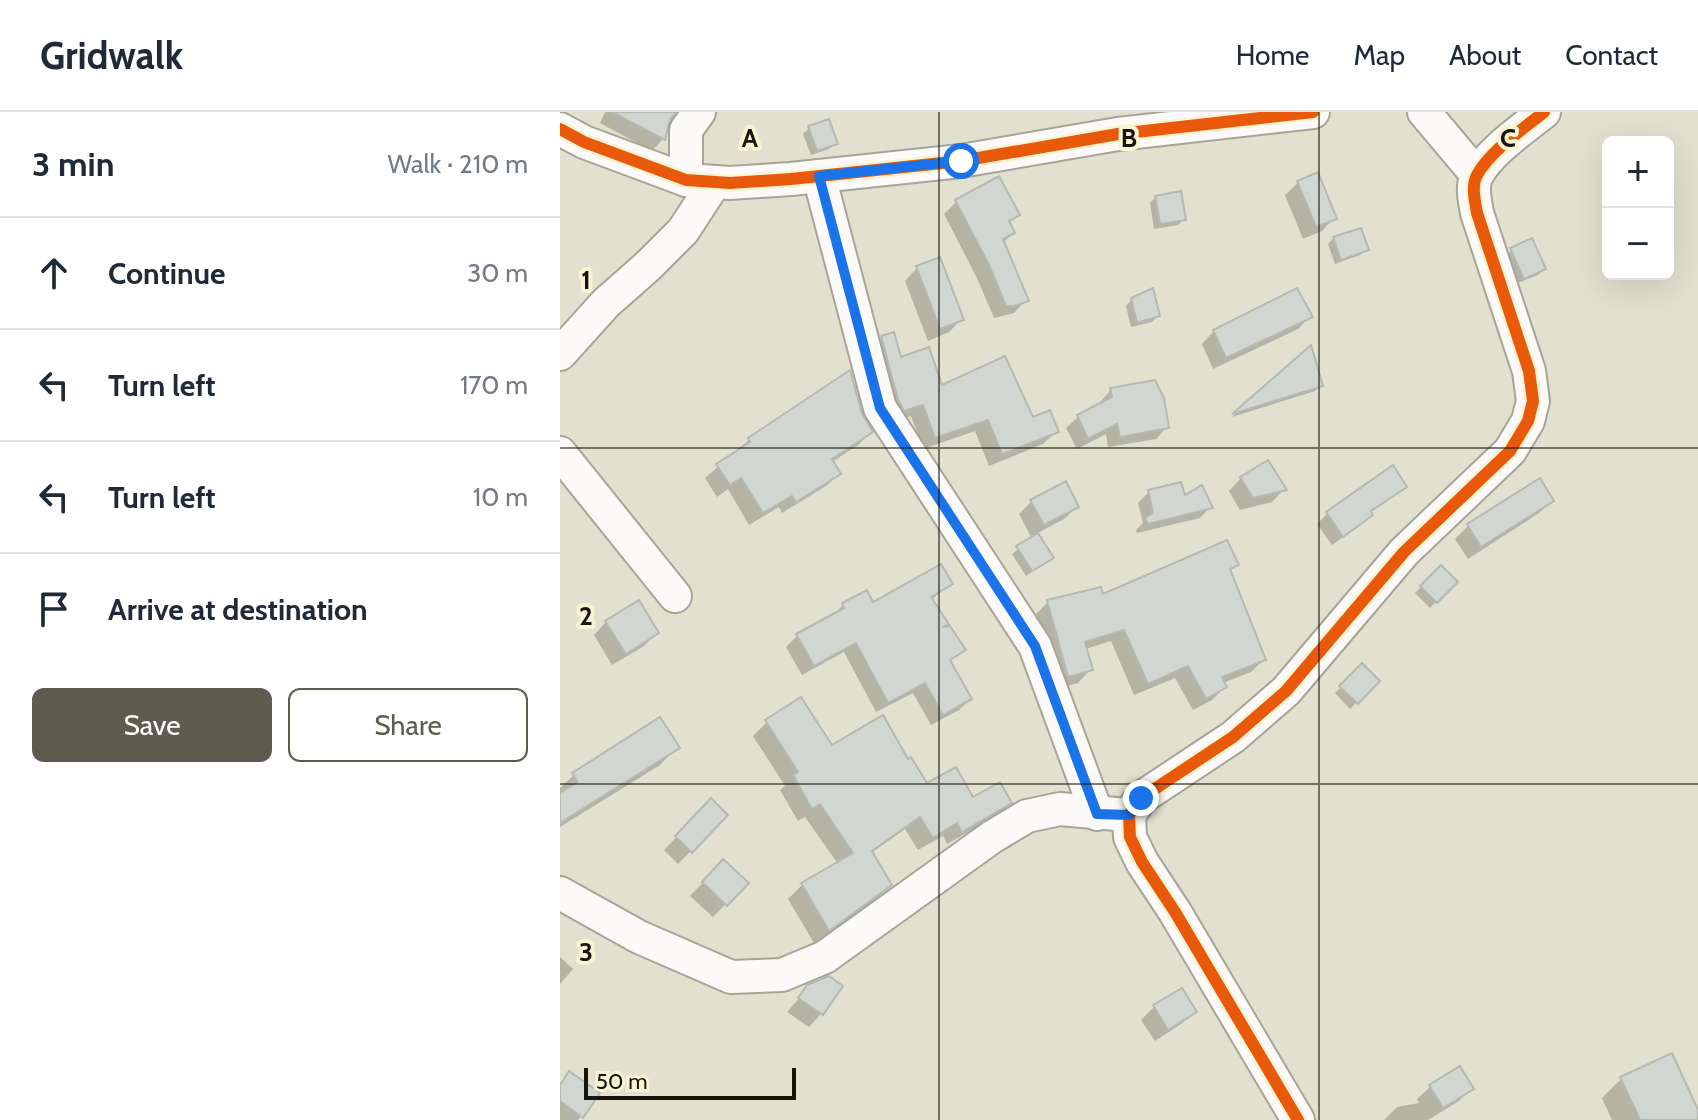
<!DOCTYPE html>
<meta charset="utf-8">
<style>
:root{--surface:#fff;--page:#f2f2f3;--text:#1f2937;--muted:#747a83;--line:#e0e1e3;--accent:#5e5c4f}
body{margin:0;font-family:Cabin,sans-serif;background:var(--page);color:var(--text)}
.controls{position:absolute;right:24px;top:24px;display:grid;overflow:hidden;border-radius:12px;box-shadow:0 8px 32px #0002}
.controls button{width:72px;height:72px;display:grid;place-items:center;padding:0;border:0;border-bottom:2px solid var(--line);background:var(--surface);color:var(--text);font:40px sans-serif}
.scale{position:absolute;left:24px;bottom:20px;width:212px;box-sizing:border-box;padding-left:8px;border:4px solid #17150a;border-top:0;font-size:22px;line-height:28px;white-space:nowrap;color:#17150a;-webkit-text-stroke:6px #f7f4d3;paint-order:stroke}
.stop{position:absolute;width:24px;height:24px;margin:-18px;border:6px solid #1a73e8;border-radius:50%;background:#fff}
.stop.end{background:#1a73e8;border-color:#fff;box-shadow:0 2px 8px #0008}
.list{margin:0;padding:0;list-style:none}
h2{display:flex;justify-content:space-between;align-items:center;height:104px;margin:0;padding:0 32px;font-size:34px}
h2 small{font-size:26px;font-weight:400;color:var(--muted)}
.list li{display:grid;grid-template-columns:52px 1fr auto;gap:24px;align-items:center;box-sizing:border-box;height:112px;padding:0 32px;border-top:2px solid var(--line)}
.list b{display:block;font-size:30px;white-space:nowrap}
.list em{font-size:26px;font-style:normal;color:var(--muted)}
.actions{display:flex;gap:16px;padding:24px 32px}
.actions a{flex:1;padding:18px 0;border:2px solid var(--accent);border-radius:12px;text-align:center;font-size:28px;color:var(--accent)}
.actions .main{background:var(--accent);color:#fff}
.icon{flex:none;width:44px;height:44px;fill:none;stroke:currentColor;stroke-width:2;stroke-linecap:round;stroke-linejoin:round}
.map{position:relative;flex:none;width:1138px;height:1008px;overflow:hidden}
header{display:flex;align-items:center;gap:48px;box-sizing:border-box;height:112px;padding:0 40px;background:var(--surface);border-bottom:2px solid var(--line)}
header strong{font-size:38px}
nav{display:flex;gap:44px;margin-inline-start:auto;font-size:28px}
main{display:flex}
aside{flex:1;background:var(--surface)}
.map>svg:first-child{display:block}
</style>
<header>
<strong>Gridwalk</strong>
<nav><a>Home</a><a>Map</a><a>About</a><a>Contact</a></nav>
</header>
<main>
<aside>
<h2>3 min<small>Walk · 210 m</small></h2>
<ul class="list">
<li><svg class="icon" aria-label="ahead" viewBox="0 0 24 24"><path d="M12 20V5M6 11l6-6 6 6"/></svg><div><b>Continue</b></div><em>30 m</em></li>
<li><svg class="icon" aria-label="left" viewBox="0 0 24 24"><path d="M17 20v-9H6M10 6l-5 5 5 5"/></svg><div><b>Turn left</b></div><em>170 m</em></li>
<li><svg class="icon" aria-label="left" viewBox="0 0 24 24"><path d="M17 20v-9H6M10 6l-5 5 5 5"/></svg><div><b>Turn left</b></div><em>10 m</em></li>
<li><svg class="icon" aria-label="arrive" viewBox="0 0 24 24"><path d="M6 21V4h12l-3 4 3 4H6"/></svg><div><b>Arrive at destination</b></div></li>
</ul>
<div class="actions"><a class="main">Save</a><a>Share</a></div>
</aside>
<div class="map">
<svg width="1138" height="1008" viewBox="0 0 1138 1008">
<rect width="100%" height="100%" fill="#e2e0ce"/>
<g fill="#0003">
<polygon points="45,0 113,0 103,27 92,39 40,11"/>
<polygon points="249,16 275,31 269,37 251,43 243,22"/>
<polygon points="738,71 774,106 762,119 743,127 725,83"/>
<polygon points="596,85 624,107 618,113 594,117 590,91"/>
<polygon points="396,90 457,103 448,112 453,121 443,131 466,188 454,201 434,206 417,166 384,102"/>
<polygon points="774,126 806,138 800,143 775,152 768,132"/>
<polygon points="952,138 984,157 978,163 958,171 946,143"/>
<polygon points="357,156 402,207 389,220 368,229 345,169"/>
<polygon points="572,187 598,204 592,210 571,215 566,194"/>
<polygon points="750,204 738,217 653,257 642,232 654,219"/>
<polygon points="322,226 340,247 381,276 472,307 496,320 483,332 429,354 415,319 363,337 351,304 331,310 309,239"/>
<polygon points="750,236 761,273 755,279 672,305"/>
<polygon points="551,278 607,315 596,327 548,335 546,322 517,337 506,316 518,305 541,293 540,290"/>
<polygon points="300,302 311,320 298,333 272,350 279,362 266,374 222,401 219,395 189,413 168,377 157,385 145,366 189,328"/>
<polygon points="833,356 844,374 810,401 801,413 772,433 757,412 767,402"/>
<polygon points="681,366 724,377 712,390 680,398 669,379"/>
<polygon points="979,369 992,389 979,401 908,447 895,427 908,414"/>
<polygon points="589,380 623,386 650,395 640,406 577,421 576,418 583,411 578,391"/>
<polygon points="472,389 517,395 504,407 476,422 491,446 466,464 452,442 472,427 459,402"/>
<polygon points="676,453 669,460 704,547 691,560 663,571 665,575 652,588 633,598 615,566 574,583 551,529 525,537 530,558 518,571 496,577 476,502 488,490 542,485"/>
<polygon points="881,455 895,470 870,496 855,481"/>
<polygon points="390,472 371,488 379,518 404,537 389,550 410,587 399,598 371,613 353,581 316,600 284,540 242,563 226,535 237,524 272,504 283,493 312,493"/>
<polygon points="46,510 96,521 84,534 52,553 34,523"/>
<polygon points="802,554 817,569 790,597 775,581"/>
<polygon points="207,610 271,636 348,650 366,674 412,688 449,691 435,705 387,732 383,724 358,738 345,717 311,741 330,773 316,787 254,831 228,787 242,773 278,752 245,705 238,709 220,678 225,674 193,624"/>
<polygon points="117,635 100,653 0,715 0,676 14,663"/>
<polygon points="151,689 166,703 118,752 104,738"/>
<polygon points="163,750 186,771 153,805 130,784"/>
<polygon points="0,845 13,857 0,872"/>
<polygon points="249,875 261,902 249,915 227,900"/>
<polygon points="621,878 634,899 621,912 595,929 581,908 594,895"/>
<polygon points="899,957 911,976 899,989 868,1008 824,1008 837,995 859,991 857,987 870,975"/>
<polygon points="10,962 21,1004 18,1008 0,1008 0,971"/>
<polygon points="1061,967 1126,1008 1052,1008 1042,986"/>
</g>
<g fill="#d1d6d1" stroke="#b4b9b4" stroke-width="2">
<polygon points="52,0 116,0 110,8 105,28"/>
<polygon points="269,7 278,32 257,39 248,14"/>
<polygon points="758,60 777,107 756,115 737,69"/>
<polygon points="439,64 460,103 449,109 455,121 443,127 469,189 455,194 446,194 429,153 395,88"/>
<polygon points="621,79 626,108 600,112 595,84"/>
<polygon points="801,116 809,138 781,148 773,125"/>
<polygon points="972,126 986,157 964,167 950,136"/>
<polygon points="380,145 404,208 380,217 356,154"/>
<polygon points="593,176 600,204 577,211 571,186"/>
<polygon points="737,176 753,205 666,246 653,218"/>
<polygon points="334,220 341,245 369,235 382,273 445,244 473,305 490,298 499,320 442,342 428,308 375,326 363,293 344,299 338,288 321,224"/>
<polygon points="751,233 763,274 672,302"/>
<polygon points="290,258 302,301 313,320 272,347 281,362 236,390 232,384 203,401 181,366 170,373 156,352 190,330 188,326"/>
<polygon points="595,268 604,286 609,316 560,325 557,312 528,327 517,303 552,285 550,276"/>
<polygon points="708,348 727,378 693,386 680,365"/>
<polygon points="833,353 847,375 811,399 813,403 783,425 766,400"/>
<polygon points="980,366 994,389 921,435 907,412"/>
<polygon points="506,369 519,395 484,413 470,388"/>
<polygon points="621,370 625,383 642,373 653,396 588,412 585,406 593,401 588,378"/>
<polygon points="478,421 494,446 472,459 456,434"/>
<polygon points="667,428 679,453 670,457 706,548 662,565 667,575 646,587 628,554 588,572 564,518 525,530 533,558 508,565 487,488 541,475 543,482"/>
<polygon points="381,452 393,472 371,485 389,512 383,515 390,514 406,538 390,548 412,587 383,603 365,571 328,591 296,531 254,554 236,522 284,496 282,491 307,478 313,490"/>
<polygon points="881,453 898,470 877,491 860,474"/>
<polygon points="79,488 99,521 66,542 45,509"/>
<polygon points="802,551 820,569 798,592 779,574"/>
<polygon points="241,585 272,633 323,603 348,647 351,645 367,671 396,655 413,685 440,670 452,691 402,720 397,711 373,726 360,705 312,739 332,773 269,819 241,771 293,741 260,692 252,697 233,663 238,660 205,608"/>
<polygon points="100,605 120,636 0,711 0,681 18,670 12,661"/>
<polygon points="151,686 168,703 132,741 115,724"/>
<polygon points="163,747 189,771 167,794 142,770"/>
<polygon points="269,864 283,874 263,903 238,886 247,873"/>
<polygon points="622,876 637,900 608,918 593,893"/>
<polygon points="1112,941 1138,998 1138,1008 1080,1008 1060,965"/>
<polygon points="900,954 914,977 883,996 869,973"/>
<polygon points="9,959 40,981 23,1006 0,989 0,973"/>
</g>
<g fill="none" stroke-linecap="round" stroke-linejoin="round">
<defs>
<g id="street">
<polyline points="864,0 917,63"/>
<polyline points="0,17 24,30 126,68 170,71 231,67 401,49 558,22 753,0"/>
<polyline points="259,64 320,296 475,534 537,702"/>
<polyline points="126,68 126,18 139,0"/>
<polyline points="0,242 46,191 88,154 123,119 155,70"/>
<polyline points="0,341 115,484"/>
<polyline points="0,781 79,825 171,865 222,863 265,845 432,725 467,704 500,697 556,702"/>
<path d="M 738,1008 L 615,800 L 582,750 L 570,725 L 569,703 L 581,686 L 673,625 L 726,579 L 844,440 L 950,339 L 968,309 L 973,289 L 969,259 L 917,101 C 915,89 911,74 917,63 C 930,39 963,17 984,0"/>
</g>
</defs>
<use href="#street" stroke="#a6a596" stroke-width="36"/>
<use href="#street" stroke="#fbfaf8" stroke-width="32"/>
<defs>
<g id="cycleway">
<polyline points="0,17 24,30 126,68 170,71 231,67 401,49 558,22 753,0"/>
<path d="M 738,1008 L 615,800 L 582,750 L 570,725 L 569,703 L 581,686 L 673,625 L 726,579 L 844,440 L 950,339 L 968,309 L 973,289 L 969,259 L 917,101 C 915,89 911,74 917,63 C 930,39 963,17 984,0"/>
</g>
</defs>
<use href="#cycleway" stroke="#f7f4d3" stroke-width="17"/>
<use href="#cycleway" stroke="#e8590c" stroke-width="12"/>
</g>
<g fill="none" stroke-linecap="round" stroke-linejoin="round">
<polyline stroke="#1a73e8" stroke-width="10" points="401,49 259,64 320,296 475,534 537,702 569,703 581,686"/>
</g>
<path fill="none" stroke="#17150a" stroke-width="2" stroke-opacity="0.55" d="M 379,0 L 379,1008M 759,0 L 759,1008M 0,336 L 1138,336M 0,672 L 1138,672"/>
<g font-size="26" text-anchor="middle" font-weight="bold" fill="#17150a" stroke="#f7f4d3" stroke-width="8" stroke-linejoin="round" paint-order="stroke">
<text x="190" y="35">A</text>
<text x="569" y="35">B</text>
<text x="948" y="35">C</text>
<text x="26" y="177">1</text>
<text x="26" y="513">2</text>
<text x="26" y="849">3</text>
</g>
</svg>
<div class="controls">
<button>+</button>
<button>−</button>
</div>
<div class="scale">50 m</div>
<div class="stop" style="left:401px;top:49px"></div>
<div class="stop end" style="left:581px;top:686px"></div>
</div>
</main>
